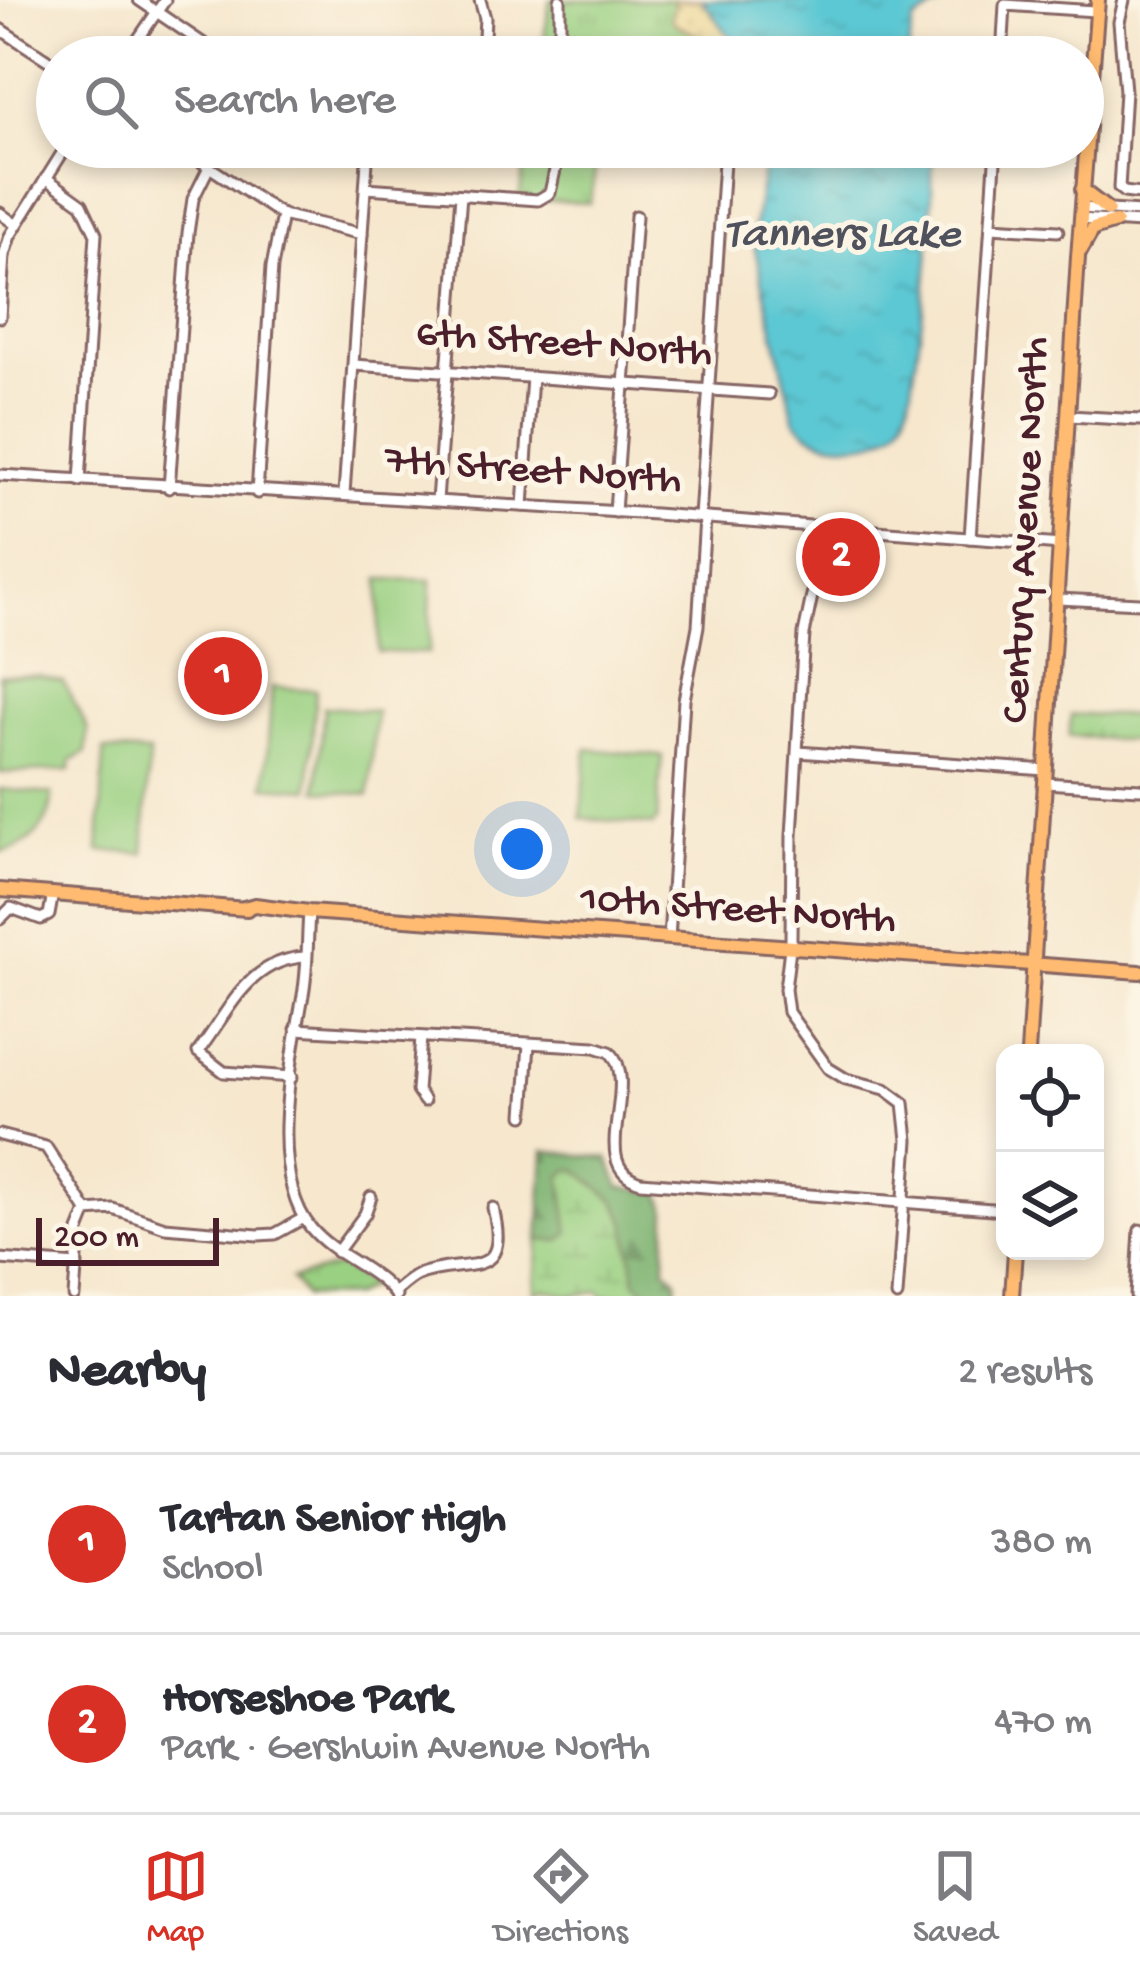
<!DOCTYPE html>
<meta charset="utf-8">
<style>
:root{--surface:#fff;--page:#f2f2f3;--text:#2b2b33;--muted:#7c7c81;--line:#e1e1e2;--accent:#d93025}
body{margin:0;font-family:"Gochi Hand",sans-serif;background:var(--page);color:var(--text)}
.controls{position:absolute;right:36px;bottom:36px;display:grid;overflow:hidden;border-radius:24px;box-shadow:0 6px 18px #0003}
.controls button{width:108px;height:108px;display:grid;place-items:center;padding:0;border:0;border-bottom:3px solid var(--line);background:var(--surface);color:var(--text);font:60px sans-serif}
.scale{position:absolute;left:36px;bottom:30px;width:183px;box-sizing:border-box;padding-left:12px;border:6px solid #4a1f2b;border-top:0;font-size:33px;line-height:42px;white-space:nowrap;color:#4a1f2b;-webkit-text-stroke:9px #fcf5e5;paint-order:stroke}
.you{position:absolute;left:522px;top:849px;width:42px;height:42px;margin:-30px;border:9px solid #fff;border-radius:50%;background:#1a73e8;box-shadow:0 0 0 18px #1a73e833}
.badge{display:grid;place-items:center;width:78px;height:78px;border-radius:50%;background:var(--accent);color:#fff;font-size:39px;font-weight:700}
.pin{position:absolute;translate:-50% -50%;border:6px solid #fff;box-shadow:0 3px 12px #0006}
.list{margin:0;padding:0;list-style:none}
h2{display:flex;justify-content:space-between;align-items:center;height:156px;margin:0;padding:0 48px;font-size:51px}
h2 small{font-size:39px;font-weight:400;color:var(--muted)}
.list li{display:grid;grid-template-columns:78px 1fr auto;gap:36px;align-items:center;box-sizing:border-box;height:180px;padding:0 48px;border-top:3px solid var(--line)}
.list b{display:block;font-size:45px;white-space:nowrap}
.list p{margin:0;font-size:39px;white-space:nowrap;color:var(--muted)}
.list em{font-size:39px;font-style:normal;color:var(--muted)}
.icon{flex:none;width:66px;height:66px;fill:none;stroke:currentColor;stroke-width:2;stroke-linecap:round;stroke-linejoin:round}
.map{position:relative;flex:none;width:1140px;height:1296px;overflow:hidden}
.search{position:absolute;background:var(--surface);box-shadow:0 6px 18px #0003;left:36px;right:36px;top:36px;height:132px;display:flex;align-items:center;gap:30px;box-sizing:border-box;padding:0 42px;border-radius:66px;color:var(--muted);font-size:45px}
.sheet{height:516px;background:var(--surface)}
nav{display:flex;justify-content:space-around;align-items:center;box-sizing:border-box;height:168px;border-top:3px solid var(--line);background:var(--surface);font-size:33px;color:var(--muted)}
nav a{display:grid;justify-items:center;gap:6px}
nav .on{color:var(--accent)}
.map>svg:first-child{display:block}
</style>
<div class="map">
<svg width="1140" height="1296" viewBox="0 0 1140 1296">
<defs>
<pattern id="grass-tufts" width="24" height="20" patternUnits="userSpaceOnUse" patternTransform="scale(3)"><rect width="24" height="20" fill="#9ad082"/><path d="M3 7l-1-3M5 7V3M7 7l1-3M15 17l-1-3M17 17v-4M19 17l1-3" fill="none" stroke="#86b270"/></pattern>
<pattern id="forest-firs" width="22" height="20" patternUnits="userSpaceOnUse" patternTransform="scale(3)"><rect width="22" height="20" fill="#7bb270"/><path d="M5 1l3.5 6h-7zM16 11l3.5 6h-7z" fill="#67905c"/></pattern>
<pattern id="wetland-marsh" width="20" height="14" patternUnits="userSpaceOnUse" patternTransform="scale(3)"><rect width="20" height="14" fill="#9ad082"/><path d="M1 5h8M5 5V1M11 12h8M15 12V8" fill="none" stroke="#86b270"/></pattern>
<pattern id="sand-dots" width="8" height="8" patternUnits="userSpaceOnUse" patternTransform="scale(3)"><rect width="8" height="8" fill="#eeda9e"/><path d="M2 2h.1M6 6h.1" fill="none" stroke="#cebb88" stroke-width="1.8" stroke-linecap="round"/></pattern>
<pattern id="water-ripples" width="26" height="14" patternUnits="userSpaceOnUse" patternTransform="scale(3)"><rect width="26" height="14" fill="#5cc8d3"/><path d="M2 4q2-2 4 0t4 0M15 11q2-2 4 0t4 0" fill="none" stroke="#52abb5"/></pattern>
</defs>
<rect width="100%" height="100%" fill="#fcf5e5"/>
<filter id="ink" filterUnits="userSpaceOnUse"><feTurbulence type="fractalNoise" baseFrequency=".00833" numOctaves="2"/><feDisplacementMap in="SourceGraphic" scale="24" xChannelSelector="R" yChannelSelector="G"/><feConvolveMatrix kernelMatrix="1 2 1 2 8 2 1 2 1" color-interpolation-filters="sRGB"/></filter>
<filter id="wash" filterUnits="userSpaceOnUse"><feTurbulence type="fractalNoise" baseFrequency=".004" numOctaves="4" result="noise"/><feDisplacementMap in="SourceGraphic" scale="48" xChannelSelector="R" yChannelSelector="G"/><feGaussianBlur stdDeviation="2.7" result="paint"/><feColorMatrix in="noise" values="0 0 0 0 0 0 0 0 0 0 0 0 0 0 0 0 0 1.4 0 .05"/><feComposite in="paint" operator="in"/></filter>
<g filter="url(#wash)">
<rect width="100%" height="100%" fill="#f6e7cd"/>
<g fill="url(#grass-tufts)" stroke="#727856" stroke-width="3">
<polygon points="550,0 702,0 745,57 541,57"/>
<polygon points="527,147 599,147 590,203 519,199"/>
<polygon points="822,537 864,541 860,577 819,572"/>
<polygon points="1071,715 1140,715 1140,741 1069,736"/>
<polygon points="340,1266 371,1285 353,1296 304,1296 291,1279"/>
</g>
<polygon fill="url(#forest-firs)" stroke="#62684e" stroke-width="3" points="544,1151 608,1158 620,1187 660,1193 667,1211 665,1269 677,1279 676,1296 652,1296 636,1283 626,1223 616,1202 577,1170 562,1195 569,1216 569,1233 560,1241 539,1240"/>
<polygon fill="url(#wetland-marsh)" stroke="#727856" stroke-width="3" points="568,1170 577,1170 616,1202 626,1223 636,1283 652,1296 602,1296 599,1291 570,1296 544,1289 534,1292 539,1240 560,1241 569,1233 561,1178"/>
<polygon fill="url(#sand-dots)" stroke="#9c7c64" stroke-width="3" points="675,0 702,0 735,42 725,50 677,25 671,19"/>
<g fill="#9ad082" stroke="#727856" stroke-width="3">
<polygon points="380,579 431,580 429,653 378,652"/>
<polygon points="0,675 39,676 63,682 88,730 86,753 71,761 70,770 0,773"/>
<polygon points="272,687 316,690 309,789 265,786"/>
<polygon points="324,707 376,711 369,795 317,790"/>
<polygon points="587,749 662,756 657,820 653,825 581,818"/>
<polygon points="104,750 149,753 144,853 99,851"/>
<path d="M 0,789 L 52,794 C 52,824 30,848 0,852 Z"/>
</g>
<g fill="url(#water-ripples)" stroke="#53747f" stroke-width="3">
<polygon points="702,0 951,0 914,21 907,57 745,57"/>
<path d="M 767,147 L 932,147 C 934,218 927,290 916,361 C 912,381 912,406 900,424 C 890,439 868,444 850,444 C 827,444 808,439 794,419 L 755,250 L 754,228 Z"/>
</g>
</g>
<g filter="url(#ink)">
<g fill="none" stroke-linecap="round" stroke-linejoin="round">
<defs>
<g id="minor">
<polyline points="139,0 223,57"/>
<polyline points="480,0 485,18 483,57"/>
<polyline points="1124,0 1119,22 1125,91 1119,188 1124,192 1140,194"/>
<polyline points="0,29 57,66"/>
<polyline points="126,57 165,0"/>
<polyline points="375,57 375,56"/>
<polyline points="560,57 560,0"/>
<polyline points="1002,57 1005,5 1095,11"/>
<polyline points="179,147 282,215 362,234"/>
<polyline points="652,147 724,152"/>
<polyline points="46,178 82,204 96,234 80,481"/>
<polyline points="366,188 538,200 550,193 560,147"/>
<polyline points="1081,208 1140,212"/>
<polyline points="0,213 15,224"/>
<polyline points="1080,219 1140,223"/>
<polyline points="991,227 1058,231"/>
<polyline points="0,317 4,255 10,236 66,147"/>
<polyline points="354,365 769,394"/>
<polyline points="1069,416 1140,420"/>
<polyline points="0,475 655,514 1061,545"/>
<polyline points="169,488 188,233 193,199 209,167"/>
<polyline points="257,493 272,267 282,215"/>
<polyline points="344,494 368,147"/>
<polyline points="437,500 461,195"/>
<polyline points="523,506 532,377"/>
<polyline points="615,512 636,216"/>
<polyline points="700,517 725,147"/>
<polyline points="820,526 814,586 804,634 792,836 791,940 785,989 788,1012 828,1068 846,1079 885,1089 904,1103 908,1140 897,1296"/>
<polyline points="970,538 996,147"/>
<polyline points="1058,599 1140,603"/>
<polyline points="798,752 1046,770"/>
<polyline points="1045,783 1140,789"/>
<path d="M 309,912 C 307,940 308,968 303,995 C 292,1059 267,1174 311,1228 C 335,1257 374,1266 396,1296"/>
<polyline points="0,919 11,908 41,919 49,915 53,893"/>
<polyline points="669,939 684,700 698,626 705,518"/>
<path d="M 296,1029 L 595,1047 L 610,1052 C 642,1085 585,1167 641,1182 L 1005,1210"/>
<polyline points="421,1037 417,1091 424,1101"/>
<path d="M 292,1077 L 224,1072 L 198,1052 C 230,1010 249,959 306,957"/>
<polyline points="524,1115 529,1044"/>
<polyline points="0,1135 46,1147 87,1211 113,1209 165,1227 258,1235 275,1234 304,1218"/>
<polyline points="337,1252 365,1214 371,1197"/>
<polyline points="0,1259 77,1265"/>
<path d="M 394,1293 C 401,1287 409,1279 418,1275 C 464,1256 512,1285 493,1208"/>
<polyline points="74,1296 79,1231 87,1211"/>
<polyline points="1136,1296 1140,1230"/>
</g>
<g id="major">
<polyline points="1082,190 1108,210"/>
<polyline points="1081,250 1093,229 1116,222"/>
<polyline points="0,890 247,909"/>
<polyline points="244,908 255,905 309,912 1140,972"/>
<polyline points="1028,1053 1078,257 1098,0"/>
<polyline points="1012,1296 1015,1251"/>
</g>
</defs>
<use href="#minor" stroke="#866564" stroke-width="15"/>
<use href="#major" stroke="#866564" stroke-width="18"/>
<use href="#minor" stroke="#fff" stroke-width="9"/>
<use href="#major" stroke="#ffbb71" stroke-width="12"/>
</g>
</g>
<g text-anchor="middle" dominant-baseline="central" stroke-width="10" stroke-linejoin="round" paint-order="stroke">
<g font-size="42" fill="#4a1f2b" stroke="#fcf5e5">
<text transform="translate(564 346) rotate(4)">6th Street North</text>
<text transform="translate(533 473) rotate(4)">7th Street North</text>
<text transform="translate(1028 530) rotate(-87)">Century Avenue North</text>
<text transform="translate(738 912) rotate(4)">10th Street North</text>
</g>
<g font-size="45" font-style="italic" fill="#4f525d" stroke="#fcf5e5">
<text x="842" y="236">Tanners Lake</text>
</g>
</g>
</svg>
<div class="controls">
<button><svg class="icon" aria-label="locate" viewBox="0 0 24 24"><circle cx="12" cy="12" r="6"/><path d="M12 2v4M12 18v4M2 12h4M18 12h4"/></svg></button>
<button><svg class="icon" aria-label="layers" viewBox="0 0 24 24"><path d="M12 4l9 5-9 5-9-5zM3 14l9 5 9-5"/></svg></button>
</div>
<div class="scale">200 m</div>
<div class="you"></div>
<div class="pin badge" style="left:223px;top:676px">1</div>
<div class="pin badge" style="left:841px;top:557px">2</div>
<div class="search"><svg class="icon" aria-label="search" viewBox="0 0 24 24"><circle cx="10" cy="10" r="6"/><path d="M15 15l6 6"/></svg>Search here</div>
</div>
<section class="sheet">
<h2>Nearby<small>2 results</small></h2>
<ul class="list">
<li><span class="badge">1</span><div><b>Tartan Senior High</b><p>School</p></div><em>380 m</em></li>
<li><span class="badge">2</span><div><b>Horseshoe Park</b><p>Park · Gershwin Avenue North</p></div><em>470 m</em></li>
</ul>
</section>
<nav>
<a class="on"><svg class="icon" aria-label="map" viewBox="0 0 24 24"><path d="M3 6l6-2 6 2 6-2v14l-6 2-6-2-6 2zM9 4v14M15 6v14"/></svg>Map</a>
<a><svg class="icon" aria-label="directions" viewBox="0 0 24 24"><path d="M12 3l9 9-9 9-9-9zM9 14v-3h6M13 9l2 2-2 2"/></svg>Directions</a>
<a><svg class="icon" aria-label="saved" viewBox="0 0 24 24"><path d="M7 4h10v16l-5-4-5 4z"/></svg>Saved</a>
</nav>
